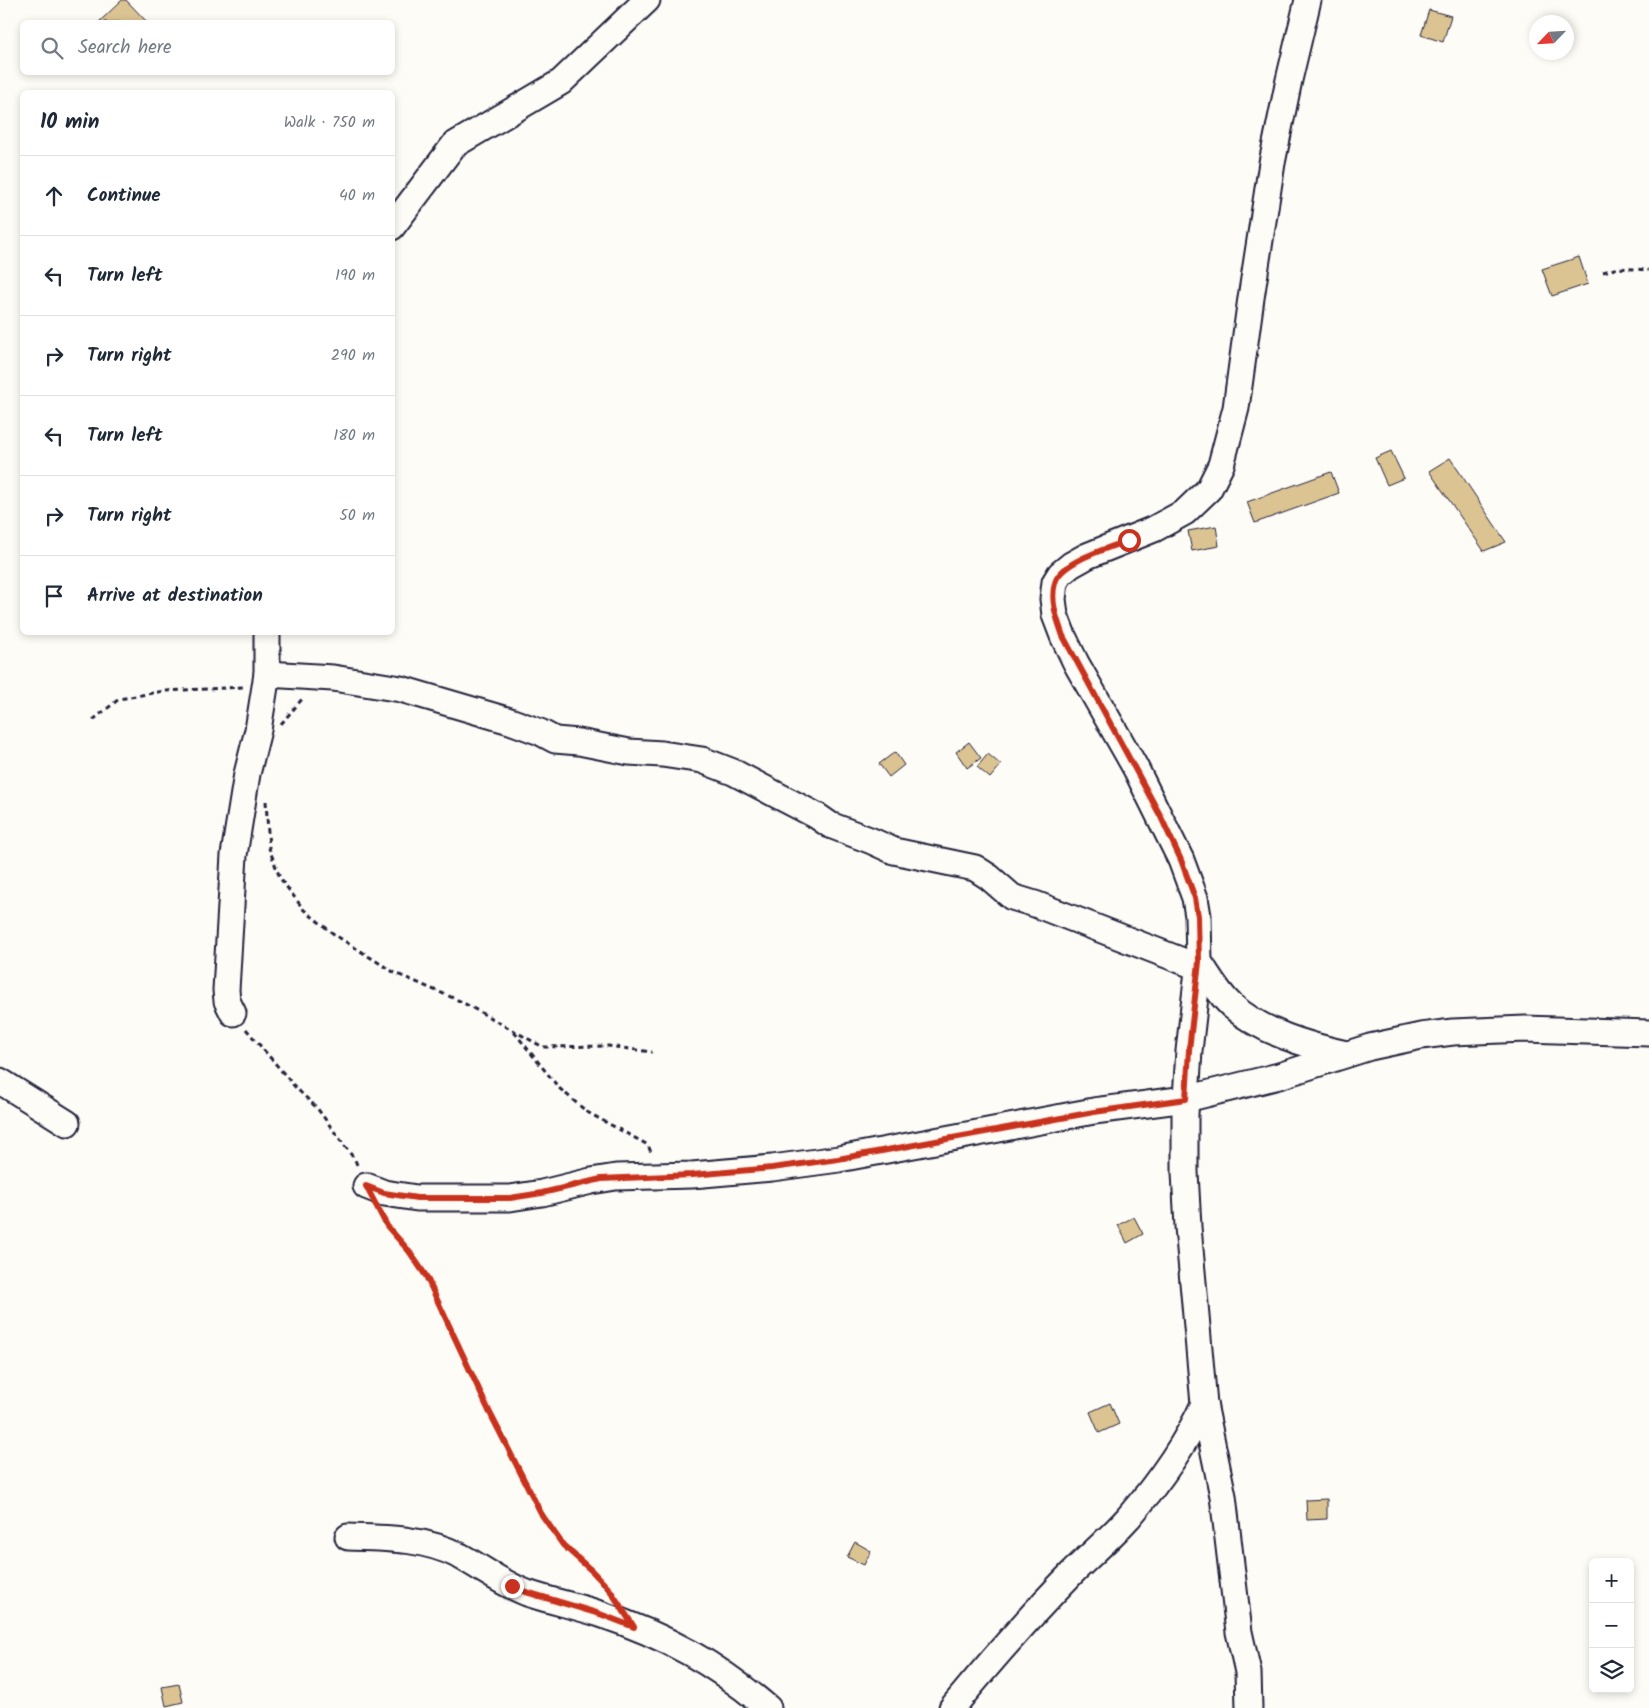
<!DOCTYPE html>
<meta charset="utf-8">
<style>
:root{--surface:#fff;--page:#f6f6f7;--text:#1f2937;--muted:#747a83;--line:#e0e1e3}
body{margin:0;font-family:Kalam,sans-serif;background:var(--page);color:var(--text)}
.controls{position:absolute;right:15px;bottom:15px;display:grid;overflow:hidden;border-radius:8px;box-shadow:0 2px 8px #0003}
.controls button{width:45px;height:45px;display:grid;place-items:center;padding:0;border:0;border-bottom:1px solid var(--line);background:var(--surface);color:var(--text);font:25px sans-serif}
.compass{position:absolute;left:1529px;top:15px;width:45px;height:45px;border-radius:50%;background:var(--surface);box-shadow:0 2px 8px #0003;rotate:245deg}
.stop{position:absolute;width:15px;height:15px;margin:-11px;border:4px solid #c8321e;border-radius:50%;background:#fff}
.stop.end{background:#c8321e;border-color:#fff;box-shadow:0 1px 5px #0008}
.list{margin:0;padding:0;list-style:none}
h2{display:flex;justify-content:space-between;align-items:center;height:65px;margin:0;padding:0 20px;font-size:21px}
h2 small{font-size:16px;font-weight:400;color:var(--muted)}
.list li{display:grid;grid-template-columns:32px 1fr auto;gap:15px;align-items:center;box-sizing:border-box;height:80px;padding:0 20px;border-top:1px solid var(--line)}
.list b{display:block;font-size:19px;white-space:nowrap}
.list em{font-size:16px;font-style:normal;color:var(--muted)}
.icon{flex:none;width:28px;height:28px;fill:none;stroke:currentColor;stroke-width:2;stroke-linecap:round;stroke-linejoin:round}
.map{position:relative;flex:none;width:1649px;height:1708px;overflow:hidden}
.search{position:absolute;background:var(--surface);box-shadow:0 2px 8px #0003;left:20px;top:20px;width:375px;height:55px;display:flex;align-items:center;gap:12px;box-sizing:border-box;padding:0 18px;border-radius:8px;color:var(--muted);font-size:19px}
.panel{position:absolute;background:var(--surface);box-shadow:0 2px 8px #0003;left:20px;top:90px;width:375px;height:545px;border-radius:8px}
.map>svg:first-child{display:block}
</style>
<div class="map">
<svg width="1649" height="1708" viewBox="0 0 1649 1708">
<rect width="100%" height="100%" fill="#fdfcf7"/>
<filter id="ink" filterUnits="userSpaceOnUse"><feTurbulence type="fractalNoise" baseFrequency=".02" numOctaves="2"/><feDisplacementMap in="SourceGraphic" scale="10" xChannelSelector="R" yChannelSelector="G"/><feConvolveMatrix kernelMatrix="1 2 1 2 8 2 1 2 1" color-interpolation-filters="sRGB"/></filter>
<g filter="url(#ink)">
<g fill="#dcc392" stroke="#22223b">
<polygon points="122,0 126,0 147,22 99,22"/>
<polygon points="1429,10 1451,16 1443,42 1421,35"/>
<polygon points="1579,257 1588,284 1552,296 1542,269"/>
<polygon points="1391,451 1404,478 1387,485 1375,458"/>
<polygon points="1450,458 1506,542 1484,551 1429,471"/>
<polygon points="1331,472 1339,493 1255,523 1247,502"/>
<polygon points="1216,526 1219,546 1192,551 1188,531"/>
<polygon points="969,742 981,758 967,768 956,752"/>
<polygon points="895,752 904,765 889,777 879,764"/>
<polygon points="988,754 1001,765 990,778 977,767"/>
<polygon points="1134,1217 1143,1234 1127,1243 1118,1225"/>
<polygon points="1110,1403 1119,1424 1099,1433 1090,1412"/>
<polygon points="1327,1499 1327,1519 1307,1520 1306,1500"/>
<polygon points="855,1542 871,1551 864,1565 847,1557"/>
<polygon points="179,1684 183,1702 166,1706 162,1687"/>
</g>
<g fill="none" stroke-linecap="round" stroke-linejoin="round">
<defs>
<g id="minor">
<polyline points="392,227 454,145 561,82 647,0"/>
<polyline points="267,632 267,674"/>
<path d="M 1199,962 C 1209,976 1218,993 1231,1005 C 1263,1033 1306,1045 1346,1054"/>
<polyline points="233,1013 227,1001 226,990 234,855 247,774 258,730 267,674 333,678 401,689 510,721 540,732 555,740 579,742 629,752 662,754 702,760 733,772 817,816 830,825 872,841 894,851 975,868 989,877 1012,897 1035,904 1198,967"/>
<polyline points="0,1081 67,1123"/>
<polyline points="366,1186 384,1193 417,1198 510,1198 542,1193 591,1181 616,1177 692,1175 772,1168 839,1159 1094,1111 1186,1099 1279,1076 1370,1047 1421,1036 1453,1032 1525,1029 1649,1033"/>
<path d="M 348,1537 C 387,1538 425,1538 460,1556 C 482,1568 503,1584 527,1593 C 550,1601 576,1606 600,1614 C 666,1636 715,1663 768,1708"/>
<path d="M 952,1708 C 990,1662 1029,1617 1071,1574 C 1090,1555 1110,1538 1128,1518 C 1158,1483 1185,1446 1204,1404"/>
<polyline points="1249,1708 1248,1672 1239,1632 1223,1496 1204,1404 1188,1227 1185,1172 1185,1114 1189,1051 1199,962 1198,916 1195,898 1181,860 1135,767 1076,663 1063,636 1055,615 1053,599 1055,582 1060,574 1071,565 1087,556 1154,529 1185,512 1209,489 1221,465 1236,408 1251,298 1272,163 1289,80 1308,0"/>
</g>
</defs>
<use href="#minor" stroke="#22223b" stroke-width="29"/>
<g stroke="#22223b" stroke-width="3" stroke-dasharray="5 4" stroke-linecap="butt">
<polyline points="1603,272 1618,268 1649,270"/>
<polyline points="93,720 119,699 164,691 245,687"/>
<polyline points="281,724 303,698"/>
<polyline points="266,801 269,848 280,878 304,910 335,935 395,973 460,1001 543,1047 608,1046 652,1052"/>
<polyline points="246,1029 296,1088 317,1108 355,1160 358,1167"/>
<polyline points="514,1032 559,1088 587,1112 648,1145 652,1155"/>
<polyline points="380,1213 387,1226 409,1251 426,1276 489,1411 542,1515 563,1545 592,1571 613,1595"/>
</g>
<use href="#minor" stroke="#fdfcf7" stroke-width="25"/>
</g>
</g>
<g fill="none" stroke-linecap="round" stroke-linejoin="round" filter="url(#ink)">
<path stroke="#c8321e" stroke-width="6" d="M 512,1586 L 526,1592 L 600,1614 L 634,1627 L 610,1590 L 592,1571 L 563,1545 L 542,1515 L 489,1411 L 426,1276 L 409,1251 L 387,1226 L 366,1186 L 384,1193 L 417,1198 L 510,1198 L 542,1193 L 601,1179 L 692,1175 L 772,1168 L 838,1159 L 1094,1112 L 1186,1099 L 1189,1050 L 1199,962 L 1198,916 L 1195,898 L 1181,860 L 1160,815 L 1063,636 C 1057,619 1050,601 1055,583 C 1060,561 1110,548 1129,540"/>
</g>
</svg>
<div class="controls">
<button>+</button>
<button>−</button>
<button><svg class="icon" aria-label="layers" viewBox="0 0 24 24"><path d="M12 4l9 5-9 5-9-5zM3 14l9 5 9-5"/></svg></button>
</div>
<svg class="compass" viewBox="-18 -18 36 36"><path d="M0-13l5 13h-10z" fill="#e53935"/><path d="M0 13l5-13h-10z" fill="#747a83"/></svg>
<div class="stop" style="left:1129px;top:540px"></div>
<div class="stop end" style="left:512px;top:1586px"></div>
<div class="search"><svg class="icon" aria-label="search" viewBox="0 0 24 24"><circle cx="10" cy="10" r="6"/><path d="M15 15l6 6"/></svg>Search here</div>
<section class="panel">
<h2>10 min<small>Walk · 750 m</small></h2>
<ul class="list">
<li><svg class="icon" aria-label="ahead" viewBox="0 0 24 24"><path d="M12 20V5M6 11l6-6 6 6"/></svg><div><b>Continue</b></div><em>40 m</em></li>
<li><svg class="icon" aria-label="left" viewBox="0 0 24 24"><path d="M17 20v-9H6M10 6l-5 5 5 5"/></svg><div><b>Turn left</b></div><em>190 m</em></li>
<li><svg class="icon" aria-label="right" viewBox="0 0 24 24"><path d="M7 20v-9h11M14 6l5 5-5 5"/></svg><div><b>Turn right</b></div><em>290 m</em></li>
<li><svg class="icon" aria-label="left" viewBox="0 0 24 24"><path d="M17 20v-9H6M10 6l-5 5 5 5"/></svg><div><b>Turn left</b></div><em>180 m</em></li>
<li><svg class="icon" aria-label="right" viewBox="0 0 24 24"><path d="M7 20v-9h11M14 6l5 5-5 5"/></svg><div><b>Turn right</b></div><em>50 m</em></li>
<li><svg class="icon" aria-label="arrive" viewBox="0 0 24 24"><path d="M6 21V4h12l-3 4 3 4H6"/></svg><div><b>Arrive at destination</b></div></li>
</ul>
</section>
</div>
